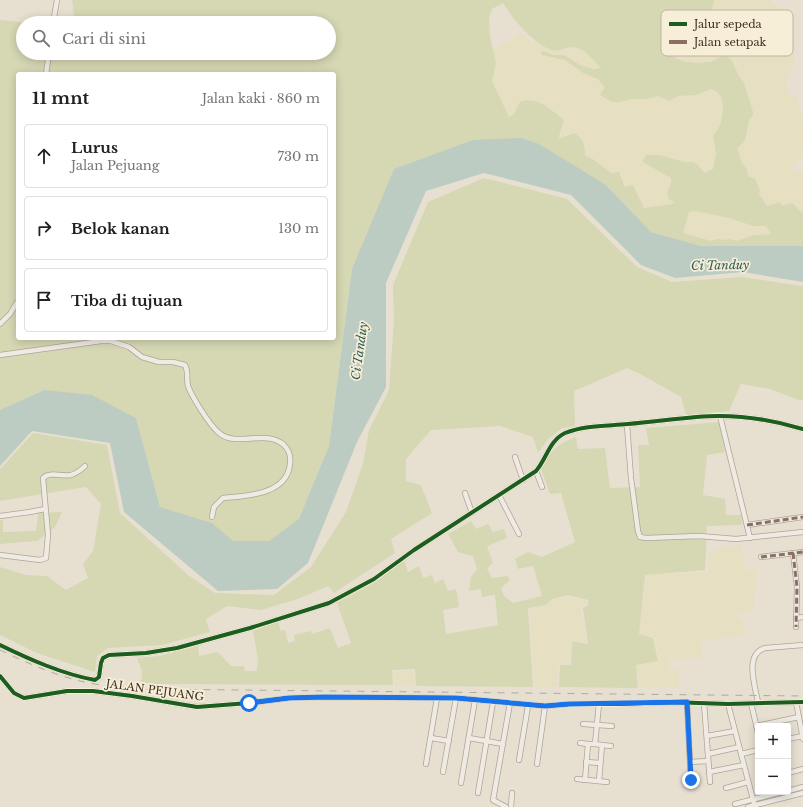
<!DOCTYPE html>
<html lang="id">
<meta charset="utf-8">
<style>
:root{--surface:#fff;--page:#f2f2f2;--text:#222;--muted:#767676;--line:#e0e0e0}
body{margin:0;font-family:"Libre Baskerville",serif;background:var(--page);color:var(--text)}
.controls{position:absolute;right:12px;bottom:12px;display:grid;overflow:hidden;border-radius:4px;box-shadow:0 2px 10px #0003}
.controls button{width:36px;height:36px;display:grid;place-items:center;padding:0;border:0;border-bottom:1px solid var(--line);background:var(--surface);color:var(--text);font:20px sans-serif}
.stop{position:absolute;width:12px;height:12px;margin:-9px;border:3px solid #1a73e8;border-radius:50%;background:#fff}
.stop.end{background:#1a73e8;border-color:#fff;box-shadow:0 1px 4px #0008}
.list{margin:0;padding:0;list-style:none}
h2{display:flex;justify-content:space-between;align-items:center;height:52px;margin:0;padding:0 16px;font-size:17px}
h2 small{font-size:13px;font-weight:400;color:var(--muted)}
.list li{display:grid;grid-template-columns:26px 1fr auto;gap:12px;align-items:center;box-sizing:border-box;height:64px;margin:0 8px 8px;padding:0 8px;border:1px solid var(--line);border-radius:4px}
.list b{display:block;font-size:15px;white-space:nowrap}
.list p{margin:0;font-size:13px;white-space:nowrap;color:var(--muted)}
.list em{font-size:13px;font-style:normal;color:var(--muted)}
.icon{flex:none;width:22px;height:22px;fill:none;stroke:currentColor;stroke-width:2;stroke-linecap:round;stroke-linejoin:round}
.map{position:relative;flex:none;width:803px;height:807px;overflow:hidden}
.search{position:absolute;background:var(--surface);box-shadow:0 2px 10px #0003;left:16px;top:16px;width:320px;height:44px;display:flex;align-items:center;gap:10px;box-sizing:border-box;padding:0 14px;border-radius:22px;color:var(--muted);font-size:15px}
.panel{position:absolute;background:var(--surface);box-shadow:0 2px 10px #0003;left:16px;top:72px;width:320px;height:268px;border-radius:4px}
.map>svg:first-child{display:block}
</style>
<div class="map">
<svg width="803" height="807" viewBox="0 0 803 807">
<rect width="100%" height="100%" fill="#e7e0d1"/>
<g fill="#e6dfc2">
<polygon points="714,0 772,0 772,2 786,12 783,21 792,35 795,55 792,66 786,81 787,88 789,96 796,96 803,119 803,156 795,162 791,171 803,172 803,213 799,210 796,205 787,204 782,206 780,202 767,206 759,194 760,190 755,179 748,176 747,169 742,163 737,148 744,142 751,118 744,83 735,69 722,56 711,62 695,63 683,61 669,55 681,38 708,16 712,10"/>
<polygon points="521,32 532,43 535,40 550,50 558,51 568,48 584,50 591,56 595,62 602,68 593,69 580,65 564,55 553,55 543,51 541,54 552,58 562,58 570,63 583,73 598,79 619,102 631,99 658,96 666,100 672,99 679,96 696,95 706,90 711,89 714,89 718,92 723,104 721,123 713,142 716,154 713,169 703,173 697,164 693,162 684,162 660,155 643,162 671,178 671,183 667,193 669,199 674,202 672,204 644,208 633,186 625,187 621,175 611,173 594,160 585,155 585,151 580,135 574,133 569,134 557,140 518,105 513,115 509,117 492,81 496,63 493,51 500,45 512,40"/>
<polygon points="696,211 729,218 753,226 767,226 771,234 754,235 737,241 729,239 725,240 718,239 711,241 683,233 689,212"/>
<polygon points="740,544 746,570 756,570 754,610 738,614 739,621 744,622 745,635 701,641 702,658 670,659 669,669 679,671 679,688 643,688 639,686 637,666 659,661 655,637 639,633 647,575 708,572 709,552"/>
<polygon points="568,597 586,601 586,606 581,608 587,643 571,640 570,664 558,664 557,687 535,687 530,609 546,606 552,600"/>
<polygon points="393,671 414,671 415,686 395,685"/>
</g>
<g fill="#d6d7b3" fill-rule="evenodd">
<path d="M 72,0 L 714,0 C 712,19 694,25 682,37 C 676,42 672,48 669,55 L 683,61 L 695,63 L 711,62 L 722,56 L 726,56 L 731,59 L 739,76 L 744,83 L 753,112 C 753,117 750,118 749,121 C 746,132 748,141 737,148 L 742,163 L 747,169 L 748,176 L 755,179 L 760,190 L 759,194 L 767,206 L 780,202 L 782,206 C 798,200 792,206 803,213 L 803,246 L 701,246 L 651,232 L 606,185 L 473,140 L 352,269 L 329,446 L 299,520 L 269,541 L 232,541 L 211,523 L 160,507 L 136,418 L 44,390 L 0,410 L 0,20 L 31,23 L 23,23 L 23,53 L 329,53 L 329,23 L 75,23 ZM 503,3 C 513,19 533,44 552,50 C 557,52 561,50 566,48 C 583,44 591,58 601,68 L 593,69 L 580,65 L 564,55 L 553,55 L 543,51 L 541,54 L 542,55 L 565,60 L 583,73 L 598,79 L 605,88 L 600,94 L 603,97 L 613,102 L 619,102 L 631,99 L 647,99 L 658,96 L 669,101 L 679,96 L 696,95 L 711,89 C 725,92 724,111 721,122 C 720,127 716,132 713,136 L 716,154 L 713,169 L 704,173 L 697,164 L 693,162 L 684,162 L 660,155 L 646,155 L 643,160 L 643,162 L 671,178 L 671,183 L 667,193 L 669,199 L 674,202 L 672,204 L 644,208 L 633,185 L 625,187 L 619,172 L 611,173 L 594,160 L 585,155 C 585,145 583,137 574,133 L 558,139 L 564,120 C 551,110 538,96 520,102 L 513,115 L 509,117 L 492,81 L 496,63 L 490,36 L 489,18 L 492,9 ZM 18,74 L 334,74 L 334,338 L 18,338 ZM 696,211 L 729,218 L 753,226 L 766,226 L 771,234 L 754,235 L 737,241 L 729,239 L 725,240 L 718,239 L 711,241 L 683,233 L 689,212 Z"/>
<polygon points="484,178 567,199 637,267 672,282 742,277 803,286 803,400 799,400 770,389 741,384 729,411 686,415 681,397 642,375 627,368 574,391 575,426 562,428 548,439 538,453 533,437 500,426 431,430 406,459 406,481 421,485 432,513 391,539 395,553 334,593 328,586 298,599 261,610 227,606 206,619 210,632 162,645 108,648 97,656 95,672 37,653 0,635 0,567 26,575 47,576 66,590 88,578 83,564 93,551 101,504 86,487 0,501 0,469 33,433 107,445 120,513 188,575 215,593 274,595 311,567 346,512 363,464 369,430 389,390 394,321 393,285 428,202"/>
<path d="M 720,422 L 725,452 L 707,455 L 703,495 L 725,499 L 726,515 L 741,515 L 742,525 L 707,526 L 705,570 L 645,575 L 639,634 L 653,638 L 658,661 L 636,665 L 638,688 L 559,687 L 560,665 L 571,665 L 572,641 L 588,644 L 583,608 L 588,606 L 588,600 L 568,595 L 552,599 L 546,605 L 528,608 L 533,687 L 416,686 L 415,669 L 392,670 L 393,685 L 141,684 L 142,671 L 137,658 L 160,656 L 198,646 L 199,656 L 218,652 L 231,666 L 244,666 L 245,671 L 257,671 L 258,659 L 253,631 L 278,622 L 281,631 L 285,630 L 288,643 L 295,641 L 294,635 L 311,631 L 312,634 L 330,628 L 338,648 L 351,643 L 337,603 L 376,582 L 404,560 L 408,572 L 419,566 L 423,578 L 432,575 L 435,583 L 443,579 L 448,591 L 455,589 L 457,593 L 459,607 L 443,610 L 446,634 L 498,625 L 495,595 L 482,597 L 481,589 L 469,591 L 471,577 L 477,569 L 473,556 L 458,552 L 448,534 L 471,521 L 476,529 L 488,524 L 493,532 L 504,529 L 507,538 L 487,546 L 493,563 L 487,568 L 492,578 L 507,576 L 510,580 L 501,588 L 504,596 L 513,603 L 542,596 L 533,566 L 518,569 L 515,559 L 528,552 L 542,557 L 575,542 L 561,493 L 550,494 L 541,469 C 553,450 554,445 576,437 L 578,449 L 605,448 L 610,488 L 640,487 L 638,445 L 649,445 L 646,428 Z"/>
<polygon points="62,512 55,527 37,541 0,544 0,520 3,520 3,532 36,531 38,513"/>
</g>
<polygon fill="#bcccc2" points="521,138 539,144 606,185 651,232 701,246 803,246 803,282 743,272 675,278 641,265 571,195 484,173 426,191 386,283 386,387 357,442 308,563 277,589 218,591 124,512 110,443 32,431 0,466 0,410 44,390 92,395 136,418 160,507 212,523 233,541 269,541 299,519 329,446 352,269 394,169 473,140"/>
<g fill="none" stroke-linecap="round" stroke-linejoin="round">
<defs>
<g id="minor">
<polyline points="53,23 57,0"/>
<polyline points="46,74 49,53"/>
<polyline points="0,324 10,314 18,301"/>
<path d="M 0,355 L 101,341 L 111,341 L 129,347 L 142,357 L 159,362 L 173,362 L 185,365 C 189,373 186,378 188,386 C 192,397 209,424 218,432 C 236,449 265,428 284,445 C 289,450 291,457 290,464 C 287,495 246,496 223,498 L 214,507 L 212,517"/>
<polyline points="720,416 750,538"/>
<polyline points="627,425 631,478 638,531 640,537 646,538 699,536 736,539 803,532"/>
<polyline points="515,457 523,480"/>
<polyline points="536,471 542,487"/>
<polyline points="465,493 472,513"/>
<polyline points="499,495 519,534"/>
<polyline points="0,516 30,512 45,509"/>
<polyline points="747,525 803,517"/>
<polyline points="793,553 797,587 796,627"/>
<path d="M 0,555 L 40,560 L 46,558 L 48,535 L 43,478 C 50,471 62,477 71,475 C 77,473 81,470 85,466"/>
<polyline points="761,557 803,552"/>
<polyline points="796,618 803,617"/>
<path d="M 0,645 C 29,659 62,674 95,680 L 99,677 L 101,663 L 103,658 L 109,655 L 146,653 L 177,648 L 250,628 L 329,603 L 374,579 L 414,550 L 536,471 C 547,458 549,441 565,433 C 585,425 608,426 628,424 C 658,422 689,416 719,416 C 748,416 776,421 803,429"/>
<polyline points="0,676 14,693 24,698 67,691 93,691 132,696 197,707 249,703 289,698 324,697 456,698 545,706 569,704 618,704 670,702 728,704 803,702"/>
<polyline points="687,702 691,785"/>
<path d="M 758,702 C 755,686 744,654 765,648 L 803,645"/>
<polyline points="796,702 803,739"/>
<polyline points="704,703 710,782"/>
<polyline points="751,703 758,733"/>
<polyline points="728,704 755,807"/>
<polyline points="583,724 612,726"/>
<polyline points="756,726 799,717"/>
<polyline points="707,736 735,731"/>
<polyline points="431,738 449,741"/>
<polyline points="469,738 503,744"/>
<polyline points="788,739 803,736"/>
<polyline points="580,743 588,744"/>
<polyline points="602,745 611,746"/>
<polyline points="708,754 739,747"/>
<polyline points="741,754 758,750"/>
<polyline points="519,760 528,706"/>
<polyline points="586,762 600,763"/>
<polyline points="690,762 708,761"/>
<polyline points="426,764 437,698"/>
<polyline points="537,764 545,706"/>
<polyline points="443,772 456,698"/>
<polyline points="709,772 744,765"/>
<polyline points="788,773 803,769"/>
<polyline points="577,779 607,782"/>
<polyline points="585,780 588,744 595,744"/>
<polyline points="599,781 602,745 595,744 599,704"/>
<polyline points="461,783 475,700"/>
<polyline points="726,788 748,782"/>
<polyline points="788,791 803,787"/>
<polyline points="478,793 493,702"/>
<polyline points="735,804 782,792"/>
<polyline points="506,807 493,800 510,703"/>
<polyline points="511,807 512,793"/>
<polyline points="748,807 803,793"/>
</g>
</defs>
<use href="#minor" stroke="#ada599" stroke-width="6"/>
<use href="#minor" stroke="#efebe3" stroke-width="4.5"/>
<path stroke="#afaaa2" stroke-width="1" stroke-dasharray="7 7" stroke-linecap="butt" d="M 0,650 C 27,663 54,675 84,682 C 104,686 125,688 145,689 L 803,696"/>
<g stroke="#8d6e63" stroke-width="3" stroke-dasharray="6 3" stroke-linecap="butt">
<polyline points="747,525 803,517"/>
<polyline points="793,553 797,587 796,627"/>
<polyline points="761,557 803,552"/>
</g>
<defs>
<g id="cycleway">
<path d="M 0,645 C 29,659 62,674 95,680 L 99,677 L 101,663 L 103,658 L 109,655 L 146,653 L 177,648 L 250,628 L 329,603 L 374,579 L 414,550 L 536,471 C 547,458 549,441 565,433 C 585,425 608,426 628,424 C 658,422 689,416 719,416 C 748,416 776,421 803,429"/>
<polyline points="0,676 14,693 24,698 67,691 93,691 132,696 197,707 249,703 289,698 324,697 456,698 545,706 569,704 618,704 670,702 728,704 803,702"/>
</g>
</defs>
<use href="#cycleway" stroke="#f7eed8" stroke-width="6"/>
<use href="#cycleway" stroke="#1b5e20" stroke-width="4"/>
</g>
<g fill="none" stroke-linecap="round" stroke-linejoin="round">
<polyline stroke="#1a73e8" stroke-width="5" points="249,703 289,698 324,697 456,698 545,706 569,704 687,702 691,780"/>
</g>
<g text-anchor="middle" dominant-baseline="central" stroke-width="3.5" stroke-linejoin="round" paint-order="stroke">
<g font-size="11" fill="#3d2e20" stroke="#f7eed8">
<text transform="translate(155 690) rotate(8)">JALAN PEJUANG</text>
</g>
<g font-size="12" font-style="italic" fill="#2f5d5a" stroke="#f7eed8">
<text transform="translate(720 265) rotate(-1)">Ci Tanduy</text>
<text transform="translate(359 351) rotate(-82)">Ci Tanduy</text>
</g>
</g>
<rect x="661" y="10" width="132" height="46" rx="6" fill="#f7eed8" stroke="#bfb4a1" stroke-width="1"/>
<rect x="669" y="22" width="18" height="4" fill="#1b5e20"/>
<rect x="669" y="40" width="18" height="4" fill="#8d6e63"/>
<g font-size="11" fill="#3d2e20">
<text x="694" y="28">Jalur sepeda</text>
<text x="694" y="46">Jalan setapak</text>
</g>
</svg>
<div class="controls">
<button>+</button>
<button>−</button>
</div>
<div class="stop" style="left:249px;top:703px"></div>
<div class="stop end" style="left:691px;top:780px"></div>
<div class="search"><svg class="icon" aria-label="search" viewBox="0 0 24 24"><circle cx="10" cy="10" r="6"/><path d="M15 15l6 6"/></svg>Cari di sini</div>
<section class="panel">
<h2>11 mnt<small>Jalan kaki · 860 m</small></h2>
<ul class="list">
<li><svg class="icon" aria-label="ahead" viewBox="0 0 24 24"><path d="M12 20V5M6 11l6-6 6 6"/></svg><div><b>Lurus</b><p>Jalan Pejuang</p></div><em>730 m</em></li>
<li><svg class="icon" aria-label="right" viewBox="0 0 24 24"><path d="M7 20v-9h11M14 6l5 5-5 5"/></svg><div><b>Belok kanan</b></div><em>130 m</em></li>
<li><svg class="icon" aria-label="arrive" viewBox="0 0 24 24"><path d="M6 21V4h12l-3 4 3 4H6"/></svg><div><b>Tiba di tujuan</b></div></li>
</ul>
</section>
</div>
